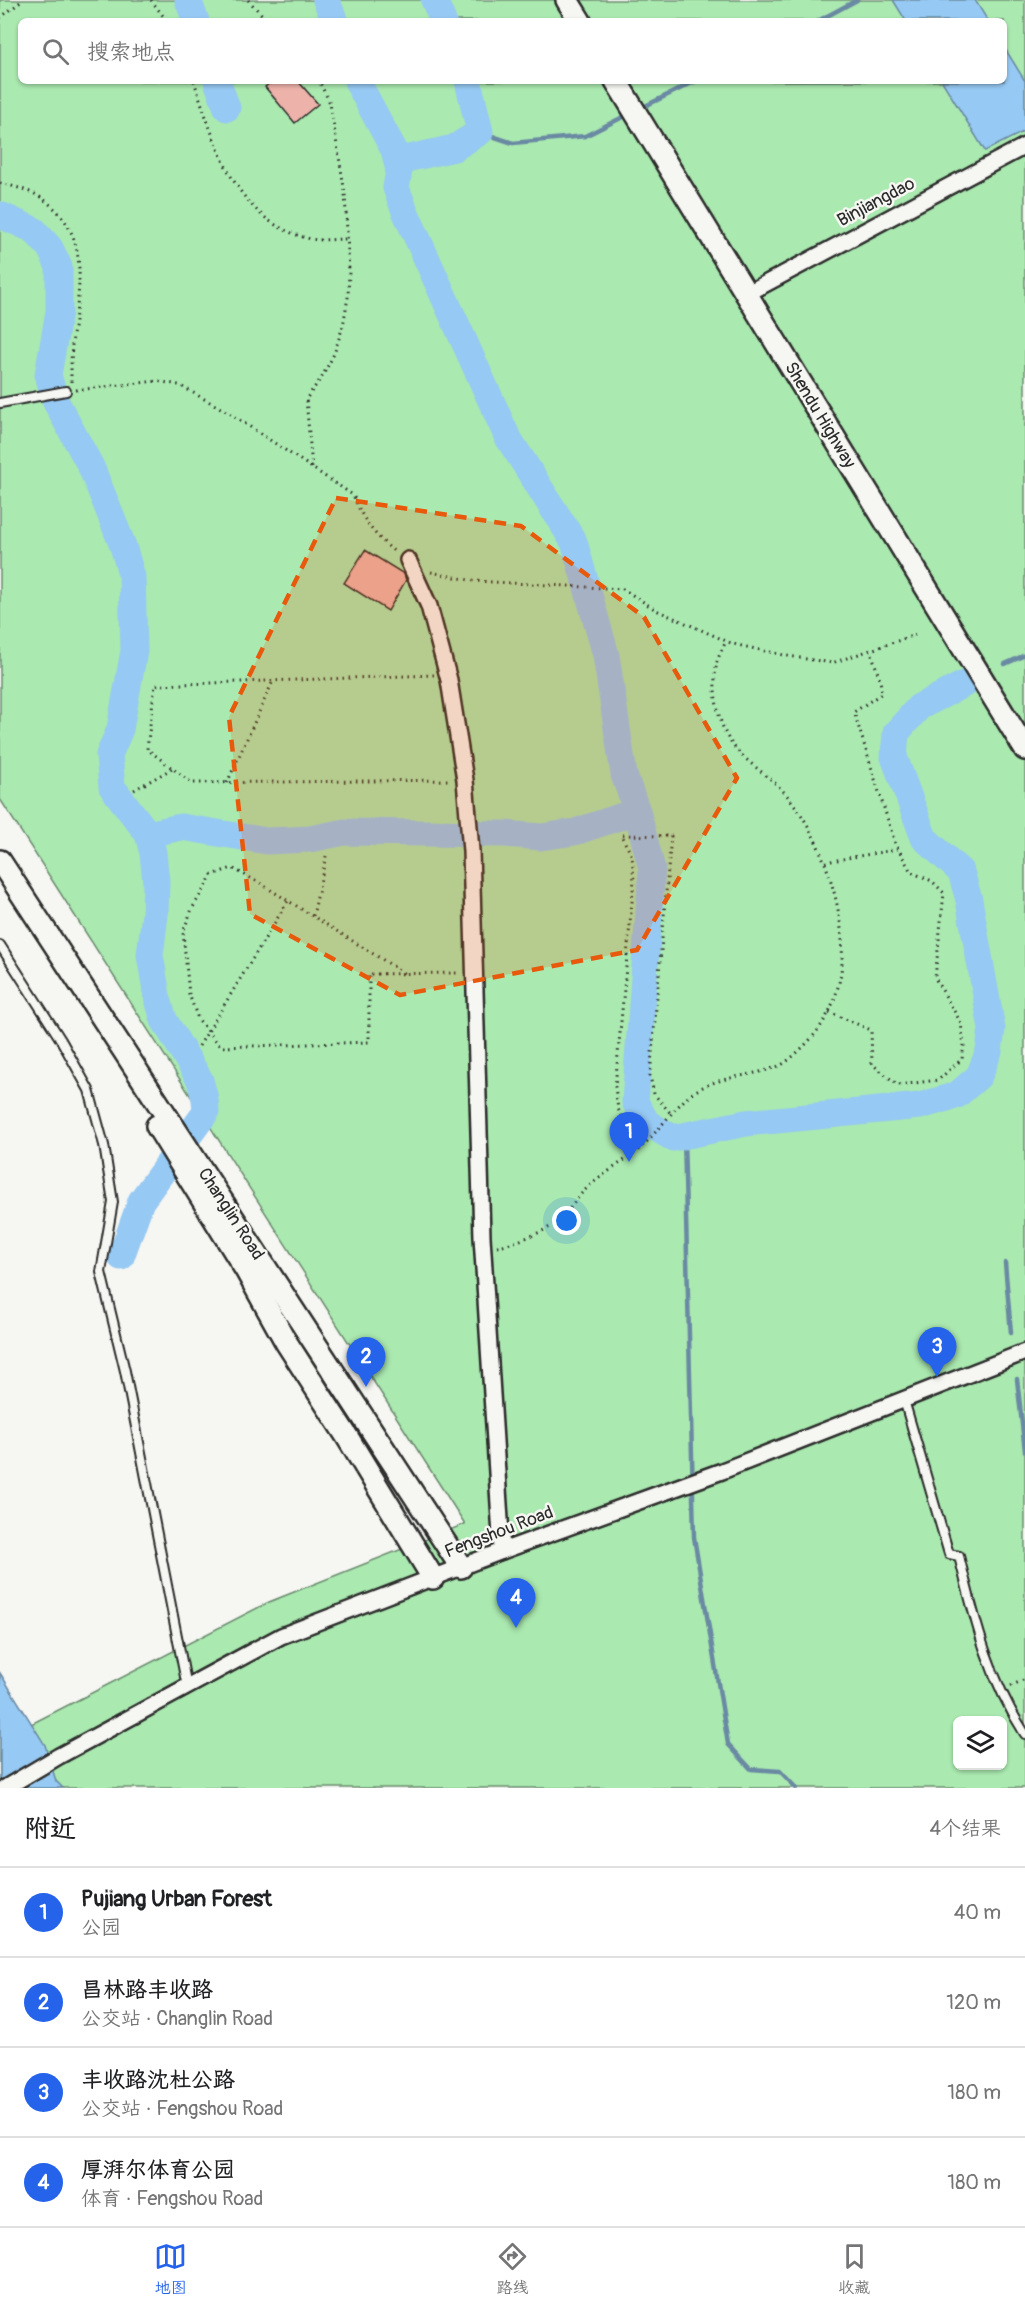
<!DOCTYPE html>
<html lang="zh">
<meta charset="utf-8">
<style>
:root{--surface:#fff;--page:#f2f2f2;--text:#202124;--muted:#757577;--line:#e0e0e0;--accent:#2563eb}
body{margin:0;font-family:Pangolin,"LXGW WenKai TC",sans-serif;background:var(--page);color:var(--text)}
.controls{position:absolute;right:18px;bottom:18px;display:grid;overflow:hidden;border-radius:9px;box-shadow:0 2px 4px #0004}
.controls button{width:54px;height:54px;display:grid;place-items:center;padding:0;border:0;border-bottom:2px solid var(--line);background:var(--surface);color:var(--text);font:30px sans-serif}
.you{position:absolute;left:567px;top:1221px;width:21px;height:21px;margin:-15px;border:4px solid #fff;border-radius:50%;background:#1a73e8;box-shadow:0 0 0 9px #1a73e833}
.badge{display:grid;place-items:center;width:39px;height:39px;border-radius:50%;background:var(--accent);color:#fff;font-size:20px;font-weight:700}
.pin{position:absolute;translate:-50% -50px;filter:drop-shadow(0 2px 3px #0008)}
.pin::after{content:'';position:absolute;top:32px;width:21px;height:18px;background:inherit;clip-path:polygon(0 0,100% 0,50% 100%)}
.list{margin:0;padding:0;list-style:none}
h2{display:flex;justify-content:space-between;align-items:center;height:78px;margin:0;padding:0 24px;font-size:26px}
h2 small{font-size:20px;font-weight:400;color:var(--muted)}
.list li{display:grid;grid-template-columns:39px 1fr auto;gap:18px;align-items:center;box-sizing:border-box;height:90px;padding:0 24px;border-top:2px solid var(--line)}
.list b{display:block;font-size:22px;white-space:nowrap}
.list p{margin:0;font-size:20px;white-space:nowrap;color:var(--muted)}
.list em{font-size:20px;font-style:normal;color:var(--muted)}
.icon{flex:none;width:33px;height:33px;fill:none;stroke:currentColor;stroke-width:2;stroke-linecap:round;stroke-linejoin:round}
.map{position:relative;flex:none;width:1025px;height:1788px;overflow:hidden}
.search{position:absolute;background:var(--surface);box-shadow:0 2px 4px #0004;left:18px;right:18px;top:18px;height:66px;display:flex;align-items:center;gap:15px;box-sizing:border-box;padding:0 21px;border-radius:9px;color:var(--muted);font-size:22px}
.sheet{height:438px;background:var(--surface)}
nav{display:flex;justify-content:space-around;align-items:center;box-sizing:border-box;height:84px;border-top:2px solid var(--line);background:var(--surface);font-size:16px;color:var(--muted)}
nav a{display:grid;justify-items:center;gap:3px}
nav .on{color:var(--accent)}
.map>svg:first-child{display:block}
</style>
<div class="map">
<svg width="1025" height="1788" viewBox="0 0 1025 1788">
<rect width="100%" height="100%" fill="#f6f6f2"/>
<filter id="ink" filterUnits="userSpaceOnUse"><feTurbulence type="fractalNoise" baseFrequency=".0167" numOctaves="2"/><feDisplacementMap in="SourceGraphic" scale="12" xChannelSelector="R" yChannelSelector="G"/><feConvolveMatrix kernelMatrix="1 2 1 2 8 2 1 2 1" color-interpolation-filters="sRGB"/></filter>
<g filter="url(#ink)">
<path fill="#aae9b0" stroke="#6a8a6e" stroke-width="1.5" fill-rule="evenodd" d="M 0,0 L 1025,0 L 1025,1788 L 0,1788 L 0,1740 L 269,1602 L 465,1524 L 0,799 ZM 21,21 L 1004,21 L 1004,81 L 21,81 ZM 958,1720 L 1002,1720 L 1002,1766 L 958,1766 Z"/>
<g fill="#96c9f3" stroke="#6b8aa3" stroke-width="1.5">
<polygon points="893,0 975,0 988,21 906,21"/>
<polygon points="1004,47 1025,81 1025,131 985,151 942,81 1004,81"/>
<polygon points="0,1673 45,1745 56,1781 63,1788 11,1788 0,1779"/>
</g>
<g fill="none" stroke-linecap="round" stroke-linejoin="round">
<g stroke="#6b8aa3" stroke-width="4.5">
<polyline points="818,21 857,0"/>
<polyline points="639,109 696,81"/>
<polyline points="480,132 513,143 585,136 629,114"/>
<polyline points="1005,664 1025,655"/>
<polyline points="684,1136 694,1537 728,1744 751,1769 780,1771 796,1788"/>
<polyline points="1005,1263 1011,1333"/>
<polyline points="1017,1379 1025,1451"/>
</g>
<g stroke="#96c9f3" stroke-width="27">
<polyline points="188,0 196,21"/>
<polyline points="326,0 335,21"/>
<polyline points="434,0 443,21"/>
<polyline points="217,81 227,108"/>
<polyline points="357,81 394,150 399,170 396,188 405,211 507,436 574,542 606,655 624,775 637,811 652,869 635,1102 647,1123 673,1138 746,1123 920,1106 957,1095 979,1076 989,1051 992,1029 969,900 961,872 924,838 894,757 896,733 919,707 970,681"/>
<polyline points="397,161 454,148 480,132 468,81"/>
<polyline points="0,215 34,230 50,248 59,267 59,311 48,375 56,402 91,467 105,501 123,546 132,577 134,651 120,729 109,755 112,787 148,834 153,853 156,882 155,914 150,955 157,996 164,1020 200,1080 205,1099 206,1112 141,1201 121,1257"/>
<polyline points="148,834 181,827 267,841 310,839 345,832 505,834 541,837 575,832 637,811"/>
</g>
</g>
<g fill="#edb3aa" stroke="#2b2b2b" stroke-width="1.5">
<polygon points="272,81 298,81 318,104 295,123 265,87"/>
<polygon points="365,550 404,574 406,580 388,611 344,583"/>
</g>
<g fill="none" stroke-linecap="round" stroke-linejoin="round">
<defs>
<g id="lane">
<polyline points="0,403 66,391"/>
<polyline points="0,945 61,1040 89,1090 104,1145 113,1202 101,1272 125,1371 187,1687"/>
<path d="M 904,1400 L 949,1554 L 959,1556 C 975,1621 988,1677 1025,1734"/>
</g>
<g id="street">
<polyline points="746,294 1025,146"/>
<polyline points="408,560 429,606 449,680 465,780 471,851 482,1237 502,1551"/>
<polyline points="5,1788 59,1756 281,1636 502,1551 722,1471 1025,1352"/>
</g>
<g id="secondary">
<polyline points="567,0 580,21"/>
<polyline points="616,81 1025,749"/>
<polyline points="0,861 461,1567"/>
<polyline points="157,1126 246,1270 286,1342 346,1435 433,1578"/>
</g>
</defs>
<use href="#lane" stroke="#2b2b2b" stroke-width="12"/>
<use href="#street" stroke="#2b2b2b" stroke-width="20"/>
<use href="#secondary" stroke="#2b2b2b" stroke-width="26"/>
<g stroke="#2b2b2b" stroke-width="3" stroke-dasharray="1.5 4.5" stroke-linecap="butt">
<polyline points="151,0 167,21"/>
<polyline points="248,0 268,21"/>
<polyline points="0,18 23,0"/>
<path d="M 194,81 C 216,145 234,222 311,239 C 322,241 336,239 348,239"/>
<path d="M 0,183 C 16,187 34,191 47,202 C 91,236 79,289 73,336 C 71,351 71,367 71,383"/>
<path d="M 76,390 L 157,381 L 179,385 L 226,411 L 353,495 C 364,522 373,534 396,553"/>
<polyline points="312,468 306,399 322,377 334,354 343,326 348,297 349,271 345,193 330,103 319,81"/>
<polyline points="431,572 474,581 623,589 656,610 733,644 788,656 832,663 915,635"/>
<polyline points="434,675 155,685 147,749 192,783 451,780"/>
<polyline points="227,783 273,681"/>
<polyline points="134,790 173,768"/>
<polyline points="825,862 899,849"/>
<polyline points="313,916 326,856"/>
<polyline points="404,973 258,882 232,868 212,875 192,909 183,932 189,994 198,1019 221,1047 369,1042 369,974 460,973"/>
<polyline points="829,1012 871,1030 872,1064 898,1085 938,1080 962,1059 964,1045 961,1023 935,978 944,893 932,881 911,872 895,843 854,712 882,693 880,680 871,651"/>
<polyline points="199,1046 288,901"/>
<polyline points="639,1148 618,1109 615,1087 634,880 632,856 621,835 671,836 650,1076 654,1094 672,1115"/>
<path d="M 497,1246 C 513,1244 544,1232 556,1223 C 568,1214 575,1199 586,1189 C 603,1173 623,1163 640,1148 C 658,1132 672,1110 690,1095 C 716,1075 748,1078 776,1067 C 786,1064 797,1053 805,1045 C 824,1026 835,1004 840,978 C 851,922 822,832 783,791 C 765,771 738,759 726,734 C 716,714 712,684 717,662 C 719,655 723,648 726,641"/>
<polyline points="1011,1686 1025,1679"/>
</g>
<use href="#lane" stroke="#f6f6f2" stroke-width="8"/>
<use href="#street" stroke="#f6f6f2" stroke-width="15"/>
<use href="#secondary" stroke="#f6f6f2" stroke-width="21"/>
</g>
</g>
<path fill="#e8590c" fill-opacity="0.2" stroke="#e8590c" stroke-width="4.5" stroke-dasharray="12 8" stroke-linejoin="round" d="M 336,498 L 521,526 L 644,617 L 737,778 L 637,950 L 400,995 L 250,914 L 229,717 Z"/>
<g text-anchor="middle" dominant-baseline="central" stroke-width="5" stroke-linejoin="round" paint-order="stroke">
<g font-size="18" fill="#2b2b2b" stroke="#f6f6f2">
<text transform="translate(876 202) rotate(-28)">Binjiangdao</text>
<text transform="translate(820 415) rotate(59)">Shendu Highway</text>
<text transform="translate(231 1214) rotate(57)">Changlin Road</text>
<text transform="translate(499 1532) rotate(-21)">Fengshou Road</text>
</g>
</g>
</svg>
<div class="controls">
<button><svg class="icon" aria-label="layers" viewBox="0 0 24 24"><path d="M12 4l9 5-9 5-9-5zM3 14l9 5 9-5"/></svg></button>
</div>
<div class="you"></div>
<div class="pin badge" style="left:629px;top:1162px">1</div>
<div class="pin badge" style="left:366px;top:1387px">2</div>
<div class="pin badge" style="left:937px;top:1377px">3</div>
<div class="pin badge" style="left:516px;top:1628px">4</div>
<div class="search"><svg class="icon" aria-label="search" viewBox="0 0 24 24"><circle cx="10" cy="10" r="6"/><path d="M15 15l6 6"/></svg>搜索地点</div>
</div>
<section class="sheet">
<h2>附近<small>4个结果</small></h2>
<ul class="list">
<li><span class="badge">1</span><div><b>Pujiang Urban Forest</b><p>公园</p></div><em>40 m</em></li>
<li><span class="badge">2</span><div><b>昌林路丰收路</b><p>公交站 · Changlin Road</p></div><em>120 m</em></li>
<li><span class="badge">3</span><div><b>丰收路沈杜公路</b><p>公交站 · Fengshou Road</p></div><em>180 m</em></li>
<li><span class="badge">4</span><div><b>厚湃尔体育公园</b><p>体育 · Fengshou Road</p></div><em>180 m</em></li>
</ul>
</section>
<nav>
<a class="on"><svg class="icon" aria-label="map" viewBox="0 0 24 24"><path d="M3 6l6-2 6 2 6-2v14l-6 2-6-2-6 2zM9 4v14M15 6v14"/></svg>地图</a>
<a><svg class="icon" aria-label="directions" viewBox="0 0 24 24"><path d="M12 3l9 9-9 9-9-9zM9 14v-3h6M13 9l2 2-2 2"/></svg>路线</a>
<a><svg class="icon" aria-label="saved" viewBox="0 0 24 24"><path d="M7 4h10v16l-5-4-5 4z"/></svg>收藏</a>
</nav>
